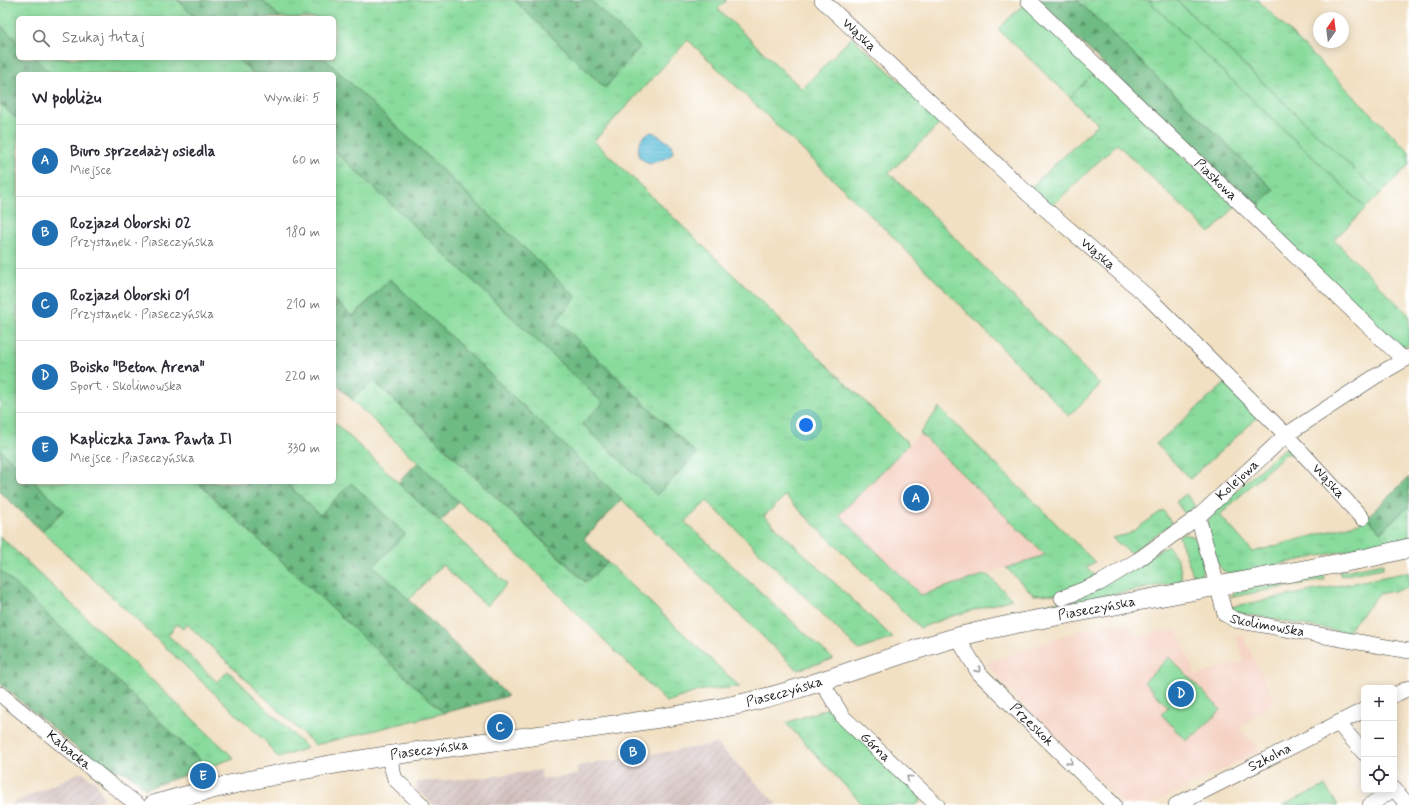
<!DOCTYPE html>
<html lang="pl">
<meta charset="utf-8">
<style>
:root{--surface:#fff;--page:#f2f2f3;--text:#2b2b33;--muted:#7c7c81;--line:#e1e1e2;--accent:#1f6fb2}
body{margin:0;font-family:Mynerve,sans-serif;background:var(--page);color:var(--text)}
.controls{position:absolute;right:12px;bottom:12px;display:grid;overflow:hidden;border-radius:6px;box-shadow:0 2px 10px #0003}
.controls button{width:36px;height:36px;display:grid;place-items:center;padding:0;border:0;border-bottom:1px solid var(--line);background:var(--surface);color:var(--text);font:20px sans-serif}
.compass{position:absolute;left:1313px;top:12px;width:36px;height:36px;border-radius:50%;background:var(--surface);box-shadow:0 2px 10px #0003;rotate:14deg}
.you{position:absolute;left:806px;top:425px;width:14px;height:14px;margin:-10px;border:3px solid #fff;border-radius:50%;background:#1a73e8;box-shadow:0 0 0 6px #1a73e833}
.badge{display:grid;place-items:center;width:26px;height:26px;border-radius:50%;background:var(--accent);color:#fff;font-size:13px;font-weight:700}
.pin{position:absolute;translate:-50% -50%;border:2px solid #fff;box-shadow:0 1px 4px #0006}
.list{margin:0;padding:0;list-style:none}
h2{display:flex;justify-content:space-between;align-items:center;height:52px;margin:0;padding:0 16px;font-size:17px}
h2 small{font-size:13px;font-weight:400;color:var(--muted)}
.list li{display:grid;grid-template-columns:26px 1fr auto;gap:12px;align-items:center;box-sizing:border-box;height:72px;padding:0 16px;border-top:1px solid var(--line)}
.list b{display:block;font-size:15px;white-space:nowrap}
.list p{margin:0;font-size:13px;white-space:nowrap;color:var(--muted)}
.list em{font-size:13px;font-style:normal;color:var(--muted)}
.icon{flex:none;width:22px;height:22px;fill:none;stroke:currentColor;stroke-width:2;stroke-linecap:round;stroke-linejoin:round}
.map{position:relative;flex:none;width:1409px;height:805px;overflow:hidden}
.search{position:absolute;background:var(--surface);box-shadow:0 2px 10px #0003;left:16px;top:16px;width:320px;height:44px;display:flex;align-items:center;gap:10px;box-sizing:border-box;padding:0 14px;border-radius:6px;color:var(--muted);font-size:15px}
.panel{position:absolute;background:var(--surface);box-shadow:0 2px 10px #0003;left:16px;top:72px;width:320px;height:412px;border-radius:6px}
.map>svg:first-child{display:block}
</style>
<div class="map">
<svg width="1409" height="805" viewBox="0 0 1409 805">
<defs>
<pattern id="industrial-furrows" width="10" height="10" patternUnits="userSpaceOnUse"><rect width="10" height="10" fill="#d1bfbd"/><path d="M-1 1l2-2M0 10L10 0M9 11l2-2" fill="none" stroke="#b3a4a2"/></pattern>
<pattern id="grass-tufts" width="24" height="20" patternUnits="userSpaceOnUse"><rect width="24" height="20" fill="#89db9c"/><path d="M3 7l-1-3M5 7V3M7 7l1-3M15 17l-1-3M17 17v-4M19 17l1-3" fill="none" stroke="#76bb86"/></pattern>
<pattern id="forest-firs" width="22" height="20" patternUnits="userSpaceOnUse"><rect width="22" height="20" fill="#6ebb84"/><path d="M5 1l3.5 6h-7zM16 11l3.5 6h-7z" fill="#5a976b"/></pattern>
<pattern id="water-rules" width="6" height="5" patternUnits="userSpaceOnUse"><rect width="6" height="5" fill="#60c2de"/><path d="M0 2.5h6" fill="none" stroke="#53a6be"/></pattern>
</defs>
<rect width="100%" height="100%" fill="#fff"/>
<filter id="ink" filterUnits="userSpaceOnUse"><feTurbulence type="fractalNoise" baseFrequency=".025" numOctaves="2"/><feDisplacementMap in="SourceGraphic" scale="8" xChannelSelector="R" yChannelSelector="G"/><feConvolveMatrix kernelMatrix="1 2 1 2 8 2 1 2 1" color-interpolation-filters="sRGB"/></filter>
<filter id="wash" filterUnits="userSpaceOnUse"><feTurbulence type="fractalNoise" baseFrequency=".012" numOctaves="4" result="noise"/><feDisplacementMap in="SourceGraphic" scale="16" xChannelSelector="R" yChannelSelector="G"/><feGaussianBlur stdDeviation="0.9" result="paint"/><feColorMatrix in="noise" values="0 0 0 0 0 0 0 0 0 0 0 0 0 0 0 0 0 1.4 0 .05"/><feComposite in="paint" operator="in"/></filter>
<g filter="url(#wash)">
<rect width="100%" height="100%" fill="#f1e0c2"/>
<g fill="#f5d2c3">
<polygon points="920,433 1045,555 922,595 839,515"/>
<polygon points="1113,625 1131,626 1134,636 1177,629 1196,676 1243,661 1238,641 1234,635 1243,636 1275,701 1267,706 1240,728 1260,751 1150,805 1123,805 1005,686 986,663 1090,627"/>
</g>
<g fill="url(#industrial-furrows)">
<polygon points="717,744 778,805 433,805 416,789 417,782 479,778 541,770 542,779 577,775 577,766"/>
<polygon points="81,772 96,782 104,798 89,805 9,805"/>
</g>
<g fill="url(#grass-tufts)" stroke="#527c5c">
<polygon points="0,0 177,0 195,18 18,18 18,42 0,25"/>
<polygon points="262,0 514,0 605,88 640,47 590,0 727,0 718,9 802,89 852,37 943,121 889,173 914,196 1100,385 1069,416 891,235 688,40 594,141 909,444 839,515 921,595 987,574 1012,599 946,618 920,628 785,496 764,516 893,638 859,650 707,501 685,522 833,659 797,670 622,500 390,279 352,317 334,299 334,150 603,403 582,424 657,495 697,454 557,320 576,297 324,58 334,58 334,18 281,18"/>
<polygon points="1077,0 1148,0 1366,208 1334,240 1409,315 1409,344 1400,349 1255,210 1274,190"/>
<polygon points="1176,0 1258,0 1409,151 1409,165 1380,194"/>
<polygon points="35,58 237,58 254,74 51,74"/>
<polygon points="1095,72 1236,206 1210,233 1117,144 1051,207 1030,188 1098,124 1086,112 1085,114 1070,97"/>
<polygon points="0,103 18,120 18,467 0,450"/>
<polygon points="374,381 585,582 607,562 740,687 702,690 666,702 528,564 459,502 351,399"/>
<polygon points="1227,382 1257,413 1257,418 1190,479 1156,444"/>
<polygon points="939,408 1095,562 1087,567 1096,578 1057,594 1034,595 1006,568 1045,555 920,433"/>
<polygon points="334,422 507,584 487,606 442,565 409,600 374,566 405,534 351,483 320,515 285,482 334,482"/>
<path d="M 1286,448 L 1291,449 L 1299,456 L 1297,458 L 1292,454 L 1285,454 L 1220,515 L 1253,552 L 1359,523 L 1367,517 L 1381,532 L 1409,506 L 1409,538 L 1230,574 C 1212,569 1210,540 1206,524 L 1213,511 L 1281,451 Z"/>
<polygon points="34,482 197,482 444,713 315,745 187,624 183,629 177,624 168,635 217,682 228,671 307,748 278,758 267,743 42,531 64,510"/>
<polygon points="1186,494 1195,506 1185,514 1176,502"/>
<polygon points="1163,510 1171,522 1171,524 1130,553 1112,538 1129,534"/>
<path d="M 1183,534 L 1193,536 C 1202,548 1210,572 1195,580 L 1179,537 Z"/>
<polygon points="0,536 234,758 208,767 0,570"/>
<path d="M 1167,546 C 1177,555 1183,568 1181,582 L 1103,596 L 1042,611 L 1035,606 L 1077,598 Z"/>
<polygon points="1409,572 1409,588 1379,594 1346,633 1235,612 1230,607"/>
<polygon points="1278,583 1279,588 1231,597 1235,591"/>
<polygon points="831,707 921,794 920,802 916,805 863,805 786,723"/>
</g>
<g fill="url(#forest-firs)" stroke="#456c50">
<polygon points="177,0 262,0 281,18 195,18"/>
<polygon points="514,0 590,0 640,47 605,88"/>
<polygon points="1037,0 1077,0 1274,190 1255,210"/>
<polygon points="0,25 18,42 18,58 35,58 51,74 18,74 18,120 0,103"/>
<polygon points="237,58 324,58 576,297 557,320 697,454 657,495 582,424 603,403 334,150 334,74 254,74"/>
<polygon points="390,279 622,500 584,539 607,562 586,582 374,381 351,399 334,382 334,299 353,317"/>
<polygon points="0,450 18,467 18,482 34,482 64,510 42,531 0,492"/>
<polygon points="418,462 459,502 440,522 398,483"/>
<polygon points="1409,477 1409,506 1380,532 1367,517"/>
<polygon points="197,482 285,482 320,515 351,483 405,534 374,566 508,696 444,713"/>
<path d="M 0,570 L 208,767 L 145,789 C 136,780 129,771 116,770 L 110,776 L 0,684 Z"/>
</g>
<g fill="#89db9c" stroke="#527c5c">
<polygon points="1148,0 1176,0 1380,194 1366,208"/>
<polygon points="1024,4 1095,72 1070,97 998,29"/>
<polygon points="1383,563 1383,568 1341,576 1339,572"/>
<polygon points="1324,575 1325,580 1279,588 1278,583"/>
<polygon points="1169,657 1221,710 1195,735 1194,734 1186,741 1161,714 1168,707 1144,682"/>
<polygon points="1325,786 1338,805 1283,805"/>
</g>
<path fill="url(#water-rules)" stroke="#3e6f7d" d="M 653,132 L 671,144 L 673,153 L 667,158 L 649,164 L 639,157 C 636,147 641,133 653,132 Z"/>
</g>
<g filter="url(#ink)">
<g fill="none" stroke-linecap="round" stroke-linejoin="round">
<defs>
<g id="minor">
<path id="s1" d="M 822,0 L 1028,194 L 1148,297 L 1286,435 L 1362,518"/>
<path id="s2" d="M 1028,0 L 1404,360"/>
<path id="s3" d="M 1198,517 L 1225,614 L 1235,620 L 1409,651"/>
<path id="s4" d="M 1062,598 L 1100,583 L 1138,560 L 1198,517 L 1286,435 L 1376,376 L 1409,357"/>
<path id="s5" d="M 957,637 L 979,673 L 1114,805"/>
<path id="s6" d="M 822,682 L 843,717 L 937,805"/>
<path id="s7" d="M 0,694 L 109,783 L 138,805"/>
<polyline points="1394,695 1409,688"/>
<polyline points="1338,723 1364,753"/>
<polyline points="388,755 395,779 422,805"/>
<polyline points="1394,789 1408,805"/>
<path id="s8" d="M 1176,805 L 1364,710"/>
<polyline points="1370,805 1392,790"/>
</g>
<g id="major">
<path id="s9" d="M 153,805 C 338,750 531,743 720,708 C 802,693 878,659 958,637 C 976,632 995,628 1014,624 L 1367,558 L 1409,548"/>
</g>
</defs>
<use href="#minor" stroke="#3c3935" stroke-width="16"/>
<use href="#major" stroke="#3c3935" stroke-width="20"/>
<use href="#minor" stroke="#fff" stroke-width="15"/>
<use href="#major" stroke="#fff" stroke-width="19"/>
</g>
<defs><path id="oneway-chevron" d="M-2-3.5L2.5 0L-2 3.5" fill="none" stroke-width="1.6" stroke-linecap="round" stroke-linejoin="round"/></defs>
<g stroke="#999">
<use href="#oneway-chevron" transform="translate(978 670) rotate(51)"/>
<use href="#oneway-chevron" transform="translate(1070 762) rotate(44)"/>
<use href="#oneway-chevron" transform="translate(909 778) rotate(-137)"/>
</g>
</g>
<g text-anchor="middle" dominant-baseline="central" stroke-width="3" stroke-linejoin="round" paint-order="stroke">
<g font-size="14" fill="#1c1c1c" stroke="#fff">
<text stroke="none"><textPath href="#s1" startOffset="51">Wąska</textPath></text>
<text stroke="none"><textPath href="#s2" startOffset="260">Piaskowa</textPath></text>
<text stroke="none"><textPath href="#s1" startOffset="375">Wąska</textPath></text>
<text stroke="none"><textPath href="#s4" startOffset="213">Kolejowa</textPath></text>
<text stroke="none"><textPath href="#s1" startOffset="699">Wąska</textPath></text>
<text stroke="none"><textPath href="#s9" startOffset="966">Piaseczyńska</textPath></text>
<text stroke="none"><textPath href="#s3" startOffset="145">Skolimowska</textPath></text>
<text stroke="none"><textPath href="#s9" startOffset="642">Piaseczyńska</textPath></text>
<text stroke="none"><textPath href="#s5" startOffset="116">Przeskok</textPath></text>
<text stroke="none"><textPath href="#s6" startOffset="85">Górna</textPath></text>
<text stroke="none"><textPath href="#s7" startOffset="89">Kabacka</textPath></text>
<text stroke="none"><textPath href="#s9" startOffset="282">Piaseczyńska</textPath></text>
<text stroke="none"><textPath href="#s8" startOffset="105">Szkolna</textPath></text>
</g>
</g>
</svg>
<div class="controls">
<button>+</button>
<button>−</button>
<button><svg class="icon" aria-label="locate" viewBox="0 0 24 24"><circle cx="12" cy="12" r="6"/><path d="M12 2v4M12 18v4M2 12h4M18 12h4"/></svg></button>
</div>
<svg class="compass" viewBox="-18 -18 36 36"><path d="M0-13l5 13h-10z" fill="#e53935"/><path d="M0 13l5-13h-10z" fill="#7c7c81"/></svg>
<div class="you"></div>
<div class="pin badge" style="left:916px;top:498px">A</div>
<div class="pin badge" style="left:633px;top:752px">B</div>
<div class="pin badge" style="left:500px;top:727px">C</div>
<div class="pin badge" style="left:1181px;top:694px">D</div>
<div class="pin badge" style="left:203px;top:776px">E</div>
<div class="search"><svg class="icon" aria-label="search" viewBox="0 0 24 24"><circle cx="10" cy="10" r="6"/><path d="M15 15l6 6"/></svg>Szukaj tutaj</div>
<section class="panel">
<h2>W pobliżu<small>Wyniki: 5</small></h2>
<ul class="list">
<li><span class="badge">A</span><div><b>Biuro sprzedaży osiedla</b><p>Miejsce</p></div><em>60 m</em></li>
<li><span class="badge">B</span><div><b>Rozjazd Oborski 02</b><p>Przystanek · Piaseczyńska</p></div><em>180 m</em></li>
<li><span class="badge">C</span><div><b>Rozjazd Oborski 01</b><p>Przystanek · Piaseczyńska</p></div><em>210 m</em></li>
<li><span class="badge">D</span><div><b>Boisko &quot;Beton Arena&quot;</b><p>Sport · Skolimowska</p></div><em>220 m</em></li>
<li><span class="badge">E</span><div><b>Kapliczka Jana Pawła II</b><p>Miejsce · Piaseczyńska</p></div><em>330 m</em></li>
</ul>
</section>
</div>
